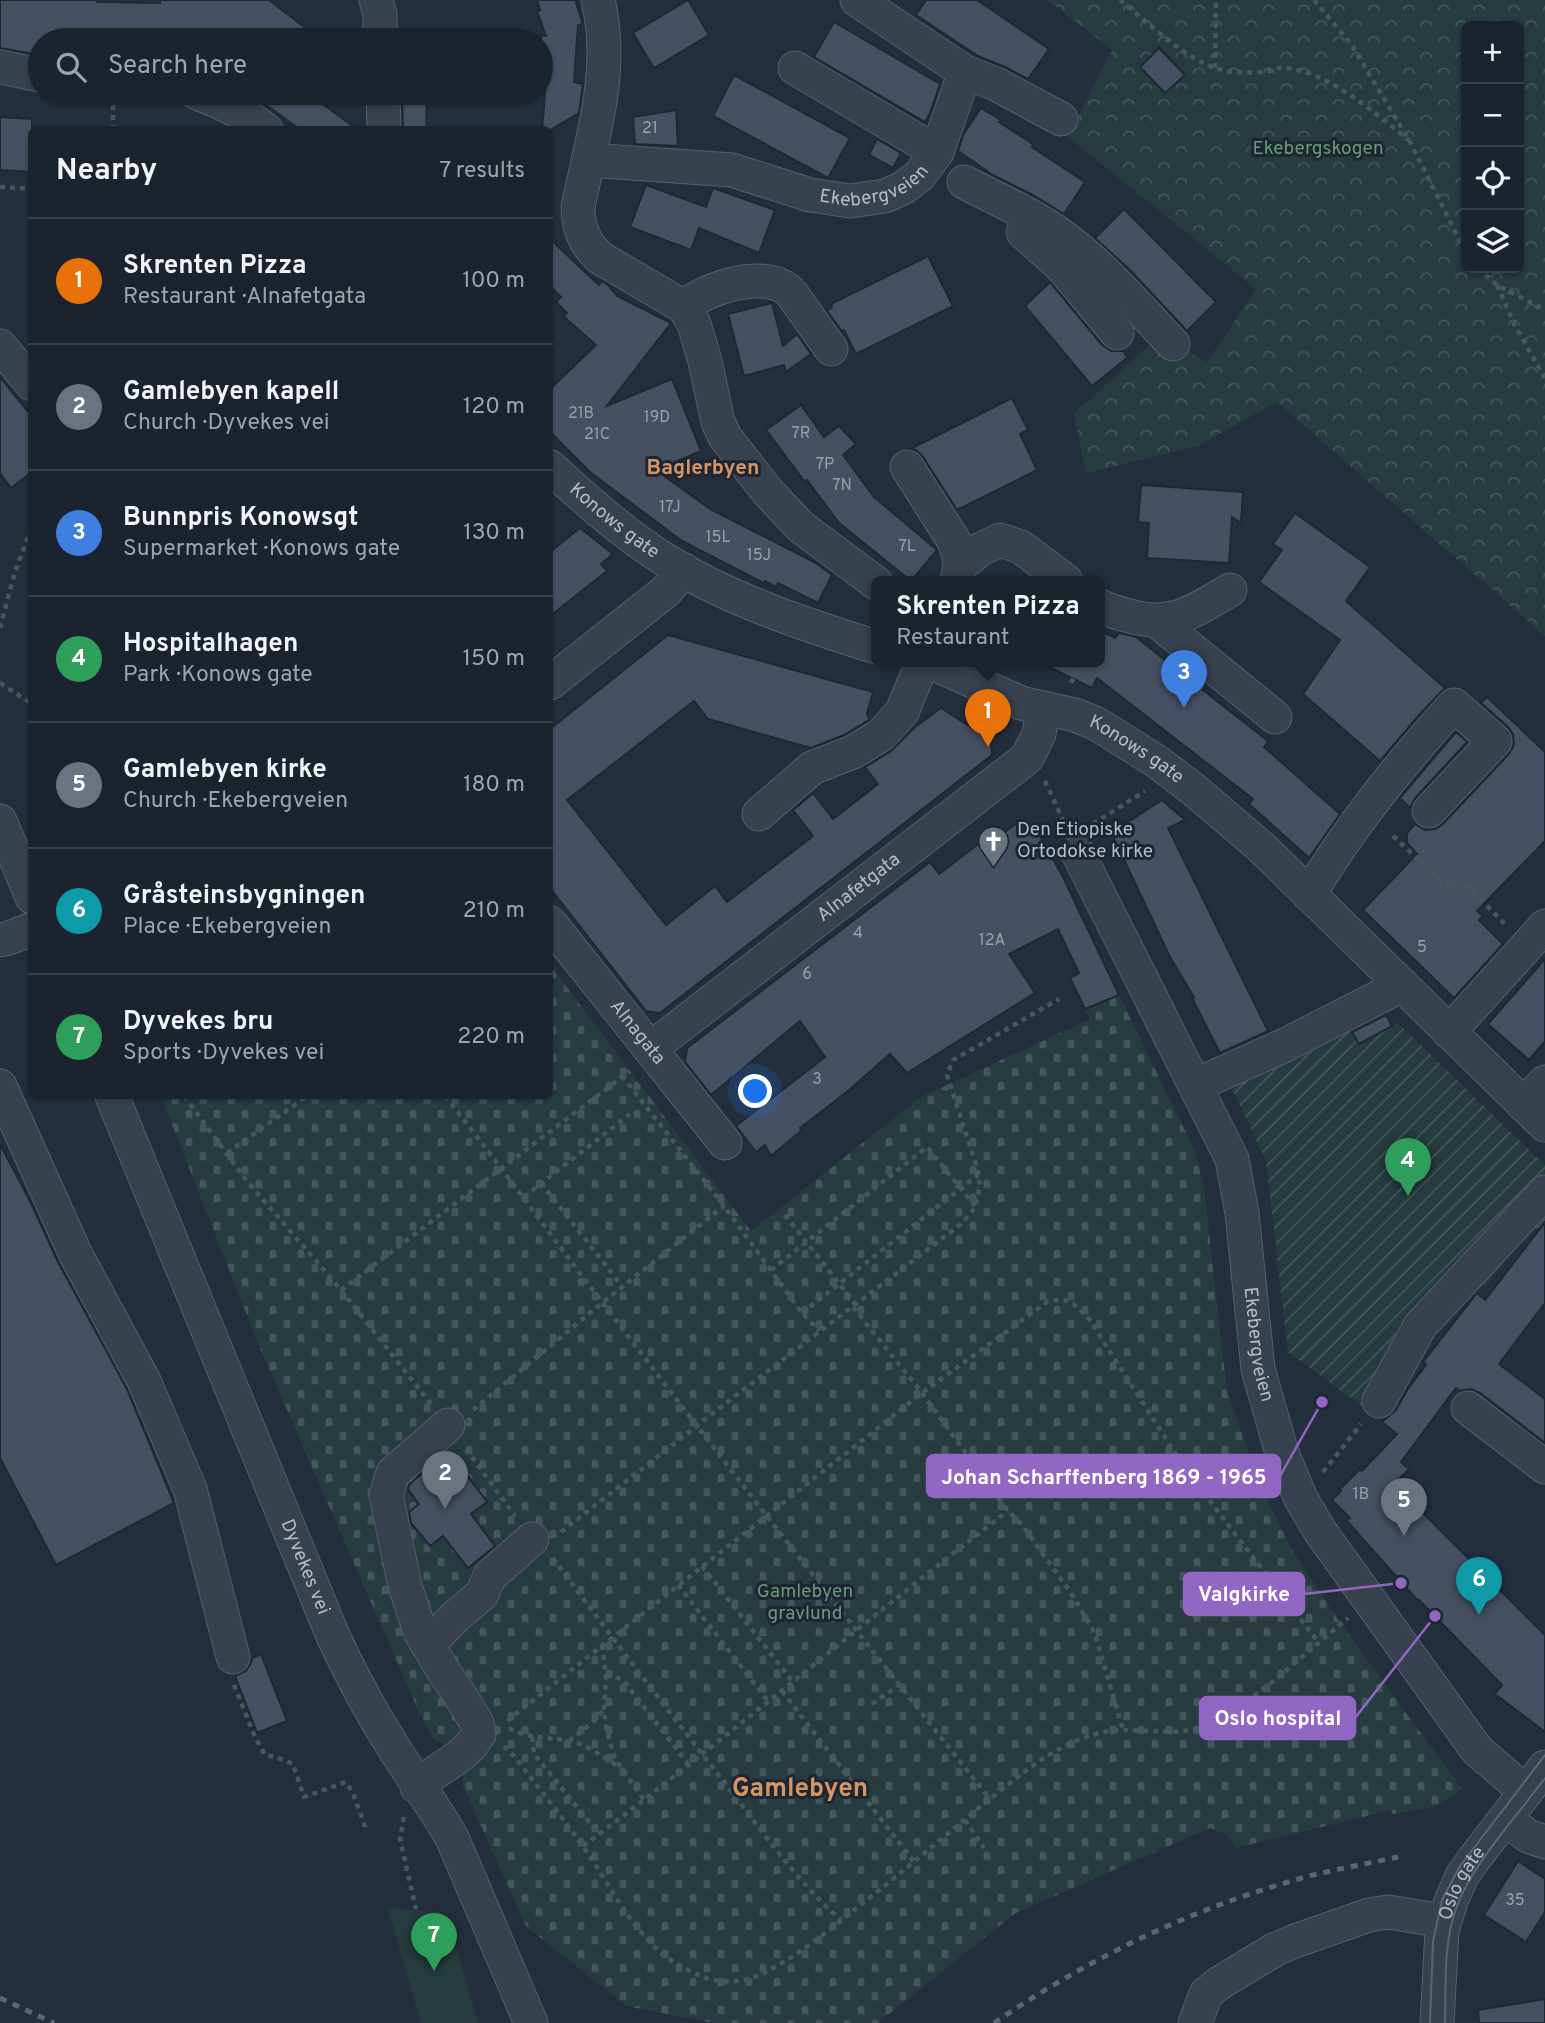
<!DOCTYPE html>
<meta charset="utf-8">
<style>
:root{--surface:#1b232e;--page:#282f3a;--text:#f1f3f6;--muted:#a0a4aa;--line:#39404a;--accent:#db2777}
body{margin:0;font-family:Overpass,sans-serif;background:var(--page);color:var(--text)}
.controls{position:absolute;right:21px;top:21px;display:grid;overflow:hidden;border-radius:10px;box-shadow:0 2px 5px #0004}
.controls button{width:63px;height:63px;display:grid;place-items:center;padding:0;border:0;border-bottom:2px solid var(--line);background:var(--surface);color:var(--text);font:35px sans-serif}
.you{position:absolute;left:756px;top:1092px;width:24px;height:24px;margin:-18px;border:5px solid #fff;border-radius:50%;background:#1a73e8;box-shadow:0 0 0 10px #1a73e833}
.badge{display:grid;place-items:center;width:46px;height:46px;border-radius:50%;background:var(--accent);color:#fff;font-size:23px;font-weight:700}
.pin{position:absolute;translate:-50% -58px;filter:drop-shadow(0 2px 4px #0008)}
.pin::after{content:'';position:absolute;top:37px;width:24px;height:21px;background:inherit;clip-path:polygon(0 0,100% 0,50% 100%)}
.popup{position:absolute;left:871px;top:576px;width:234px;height:91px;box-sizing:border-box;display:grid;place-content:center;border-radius:10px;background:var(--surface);filter:drop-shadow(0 2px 5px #0005);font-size:23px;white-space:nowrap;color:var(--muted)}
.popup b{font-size:26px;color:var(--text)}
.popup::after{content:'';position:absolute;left:50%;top:100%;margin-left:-14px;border:14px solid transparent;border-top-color:var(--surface)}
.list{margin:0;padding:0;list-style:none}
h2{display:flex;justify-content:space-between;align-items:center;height:91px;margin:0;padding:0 28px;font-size:30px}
h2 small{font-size:23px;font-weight:400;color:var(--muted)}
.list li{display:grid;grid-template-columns:46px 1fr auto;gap:21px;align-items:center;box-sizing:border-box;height:126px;padding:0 28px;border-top:2px solid var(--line)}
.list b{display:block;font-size:26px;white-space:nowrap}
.list p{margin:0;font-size:23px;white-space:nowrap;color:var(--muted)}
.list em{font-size:23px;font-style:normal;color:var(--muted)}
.icon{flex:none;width:38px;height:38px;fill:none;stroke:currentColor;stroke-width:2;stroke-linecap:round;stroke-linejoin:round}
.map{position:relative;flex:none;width:1545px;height:2023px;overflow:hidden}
.search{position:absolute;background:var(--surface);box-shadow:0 2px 5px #0004;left:28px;top:28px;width:525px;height:77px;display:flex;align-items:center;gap:18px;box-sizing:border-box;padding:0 24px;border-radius:38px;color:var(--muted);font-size:26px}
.panel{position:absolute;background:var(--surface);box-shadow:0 2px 5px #0004;left:28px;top:126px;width:525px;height:973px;border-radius:10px}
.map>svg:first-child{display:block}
</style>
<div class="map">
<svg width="1545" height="2023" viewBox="0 0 1545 2023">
<defs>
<pattern id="forest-crowns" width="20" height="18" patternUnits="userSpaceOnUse" patternTransform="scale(1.75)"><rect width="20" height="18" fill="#263c3f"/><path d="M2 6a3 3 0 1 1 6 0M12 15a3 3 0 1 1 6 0" fill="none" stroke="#435659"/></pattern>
<pattern id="cemetery-stones" width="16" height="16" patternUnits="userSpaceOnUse" patternTransform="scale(1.75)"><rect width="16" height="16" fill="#263c3f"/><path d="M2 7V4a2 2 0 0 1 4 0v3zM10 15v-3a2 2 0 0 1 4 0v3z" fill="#435659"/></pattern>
<pattern id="garden-furrows" width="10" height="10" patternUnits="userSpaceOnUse" patternTransform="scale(1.75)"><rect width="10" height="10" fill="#263c3f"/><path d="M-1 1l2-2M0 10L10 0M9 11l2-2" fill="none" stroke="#435659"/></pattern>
</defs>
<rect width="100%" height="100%" fill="#242f3e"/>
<polygon fill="#263c3f" points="388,1908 440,1912 448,1919 478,2023 421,2023"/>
<path fill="url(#forest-crowns)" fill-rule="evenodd" d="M 1048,0 L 1545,0 L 1545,636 L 1277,402 L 1198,446 L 1086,473 L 1074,414 L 1160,335 L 1207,362 L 1256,289 L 1068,137 L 1112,50 ZM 1466,26 L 1519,26 L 1519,268 L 1466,268 Z"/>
<polygon fill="url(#cemetery-stones)" points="550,965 751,1231 921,1097 1090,1019 1085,1009 1119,995 1195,1151 1204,1188 1227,1392 1261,1486 1290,1547 1341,1624 1462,1789 1438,1806 1393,1814 1391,1810 1236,1848 1226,1834 1210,1828 1014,1914 878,2023 714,2023 626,2006 526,1926 462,1784 465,1764 454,1747 435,1741 418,1710 257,1341 161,1096 550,1096"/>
<polygon fill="url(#garden-furrows)" points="1398,1023 1545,1165 1545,1231 1541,1228 1527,1229 1486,1286 1470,1288 1362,1406 1288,1352 1266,1161 1230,1084 1346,1024 1358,1043"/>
<g fill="#455162" stroke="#1f2835" stroke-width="2">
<polygon points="0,0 97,0 97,2 160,3 160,0 269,0 321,40 40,40 40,55 0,48"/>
<polygon points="537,0 575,0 583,24 578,25 574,82 583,84 579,113 550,130 542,130 548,60 541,59 541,35 546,36 537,11 540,10"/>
<polygon points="688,0 709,35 654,68 633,33"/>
<polygon points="926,0 977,0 1049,49 1028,79 1005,67 978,56 916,15"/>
<polygon points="834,22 940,84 930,113 925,122 814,57"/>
<polygon points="1159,48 1185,75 1165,93 1140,67"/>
<polygon points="734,75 850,138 828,178 713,116"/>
<polygon points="249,93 308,93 358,130 301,130"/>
<polygon points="402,93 427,93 426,130 403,130"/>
<polygon points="981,108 1001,120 999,122 1033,144 1032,147 1085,182 1064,214 1031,194 993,175 958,151 963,135"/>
<polygon points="676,110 678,146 635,144 633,117"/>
<polygon points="0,117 32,119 32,172 0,170"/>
<polygon points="877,139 901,153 893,168 869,155"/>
<polygon points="646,185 706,207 713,188 775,210 759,253 699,228 691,250 630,227"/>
<polygon points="1124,209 1216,302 1187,331 1130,270 1095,238"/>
<polygon points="550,239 599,285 602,281 609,286 617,296 671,323 607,406 672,379 701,451 656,470 710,509 816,563 832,575 818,603 778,583 776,587 765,581 764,583 682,541 591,473 550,432 550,389 596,345 563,316 567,313 556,302 561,297 550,286"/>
<polygon points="928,256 953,306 856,354 844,330 842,331 827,311 832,307 831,304"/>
<polygon points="1050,282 1102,345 1111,351 1123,351 1128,357 1092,386 1025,306"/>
<polygon points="772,303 783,346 797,334 811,354 786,372 784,365 744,376 728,314"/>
<polygon points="0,377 32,417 32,472 11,488 0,473"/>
<polygon points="1012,398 1028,430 1020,434 1037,470 957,510 923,457 916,450 910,449"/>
<polygon points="801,405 824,437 839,426 856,444 843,455 874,497 937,550 911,581 839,523 807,480 805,482 766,430"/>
<polygon points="1141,485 1243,492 1241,523 1232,517 1229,563 1147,558 1149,523 1138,522"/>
<polygon points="1295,513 1370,567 1346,601 1445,688 1420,714 1380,761 1303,694 1340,640 1259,582 1282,550 1273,544"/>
<polygon points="580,528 613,554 601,564 607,571 550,616 550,552"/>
<polygon points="1100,630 1115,638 1119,633 1136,637 1185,676 1188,672 1206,686 1203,690 1268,741 1264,747 1340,814 1309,858 1249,804 1253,799 1097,678 1092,688 1037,661 1100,661"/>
<polygon points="668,635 873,692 867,713 869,720 844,735 811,748 708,719 694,701 567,800 666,925 715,886 727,902 813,836 793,810 813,793 833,819 878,784 865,767 891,751 915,727 941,708 991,740 992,755 660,1013 646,1011 550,888 550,729"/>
<polygon points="1487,697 1545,752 1545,841 1477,911 1483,916 1479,920 1503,944 1454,998 1363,910 1417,854 1407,843 1407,833 1415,824 1425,830 1435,829 1442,825 1509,754 1514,745 1513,734 1508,727 1481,703"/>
<polygon points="1456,732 1467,742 1415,798 1410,808 1400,798"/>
<polygon points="1162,800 1185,820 1168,828 1268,1031 1220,1053 1192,998 1194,997 1170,957 1108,826 1131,820"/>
<polygon points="1017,823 1033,826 1040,836 1062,875 1119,995 1085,1009 1070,978 1079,973 1058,929 1009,954 1035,993 907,1073 890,1054 848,1091 800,1128 802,1130 771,1156 765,1145 756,1152 736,1126 825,1057 800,1021 711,1095 685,1062 687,1048 930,862 939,874 977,845 986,846"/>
<polygon points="1545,959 1545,1041 1529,1060 1488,1024"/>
<polygon points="1386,1015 1392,1026 1359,1044 1352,1032"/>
<polygon points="0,1144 31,1203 58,1262 127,1389 174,1503 56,1565 0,1458"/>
<polygon points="1545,1222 1545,1303 1499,1364 1545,1399 1545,1443 1480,1393 1470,1389 1460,1391 1456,1388 1401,1462 1409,1469 1394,1484 1545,1635 1545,1732 1495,1694 1502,1685 1419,1600 1418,1601 1346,1520 1350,1518 1332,1500 1341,1491 1339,1490 1360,1469 1362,1471 1397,1434 1382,1422 1396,1410 1407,1390 1426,1365 1423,1362 1477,1293 1485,1300"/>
<polygon points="432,1464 446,1483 463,1470 487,1502 471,1514 495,1546 468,1568 443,1536 430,1546 411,1523 409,1512 419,1504 408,1489 410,1484"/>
<polygon points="261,1654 287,1721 257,1733 235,1676 246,1671 251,1663 252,1658"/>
<polygon points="1518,1861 1545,1879 1545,1912 1526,1942 1484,1915"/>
<polygon points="1545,1999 1545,2023 1479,2023 1478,2010"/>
</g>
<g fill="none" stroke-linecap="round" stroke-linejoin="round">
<defs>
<g id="minor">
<polyline points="376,0 380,15 380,40"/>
<path d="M 598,0 C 615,71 592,138 578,207 C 578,227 585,246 602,259 L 684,307 L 694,324 L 705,361 L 718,422 L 725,437 L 768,492 L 801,527 L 876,583"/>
<polyline points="0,67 40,75"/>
<polyline points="795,68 937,152"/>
<polyline points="965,72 996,84 1061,119"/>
<path d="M 197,93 C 221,102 245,113 266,130"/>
<polyline points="383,93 384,130"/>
<path id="s1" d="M 588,160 L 732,170 L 810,195 L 850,201 L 885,196 L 903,188 L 919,176 L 937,152 L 965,72 L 857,0"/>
<path d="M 964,182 C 994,198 1026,211 1055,231 C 1100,262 1135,304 1173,344"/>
<polyline points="1023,232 1062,267 1117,333"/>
<path d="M 684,307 C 707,287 769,267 792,294 L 831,349"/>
<polyline points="0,346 32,384"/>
<path id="s2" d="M 550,467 C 586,500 625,535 667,561 C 730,600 806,625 876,647"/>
<path d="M 907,467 L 954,541 C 960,556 961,565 957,581"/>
<polyline points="961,565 979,550 1000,540 1021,547 1066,581"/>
<path d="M 1100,606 C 1108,610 1118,613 1126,615 C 1171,629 1193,612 1230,590"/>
<polyline points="1158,622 1275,717"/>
<path id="s3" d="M 928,661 L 1021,703 L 1075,715 L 1097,724 L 1156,761 L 1193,789 L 1261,847 L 1545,1125"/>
<polyline points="550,683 666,591 684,570"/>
<polyline points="759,814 812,768 853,752 881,735 902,712 923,661"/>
<polyline points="0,821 32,897"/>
<path id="s4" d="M 1078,853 L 1232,1159 L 1242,1213 L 1258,1369 L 1282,1453 L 1301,1499 L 1320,1531 L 1477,1750 L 1526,1792"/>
<path d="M 1309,895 C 1350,826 1400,764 1454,705 L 1495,741 L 1429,811"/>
<path id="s5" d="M 550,923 L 725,1143"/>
<polyline points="0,940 9,938 32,929"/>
<polyline points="1449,1032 1545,926"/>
<path id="s6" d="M 650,1049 L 1027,758 L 1039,734 L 1043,708"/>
<polyline points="1196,1085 1285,1045 1383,995 1401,984"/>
<polyline points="0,1086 75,1253 144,1381 190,1489 233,1657"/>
<path id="s7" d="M 112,1096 L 333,1636 C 350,1672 368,1707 389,1740 C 409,1774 434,1805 453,1840 L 531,2023"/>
<polyline points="1524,1105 1545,1082"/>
<polyline points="1379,1401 1420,1326 1545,1192"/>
<polyline points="1468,1408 1545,1467"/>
<polyline points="428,1645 455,1617 482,1594 490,1576 532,1539"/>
<path d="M 417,1787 C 437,1767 464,1760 479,1734 L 477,1723 L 459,1694 L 442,1669 L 420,1631 L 405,1586 L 386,1495 L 393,1473 L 448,1425"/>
<polyline points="1505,1819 1528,1836 1545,1842"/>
<polyline points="1195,2023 1206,1994 1218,1984 1274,1950 1295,1941 1369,1915 1388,1912 1444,1921"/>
<path id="s8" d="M 1437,2023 L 1442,1931 L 1451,1901 L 1462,1876 L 1474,1859 L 1545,1767"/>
</g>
</defs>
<use href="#minor" stroke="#565f6c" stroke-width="35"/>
<g stroke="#44595c" stroke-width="4.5" stroke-dasharray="5 5" stroke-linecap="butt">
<path d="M 1120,0 C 1145,20 1186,60 1216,68 C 1230,73 1250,73 1264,72 C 1272,71 1277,67 1285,68 C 1330,72 1375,114 1409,140"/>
<polyline points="1314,0 1351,44 1409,140 1466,253"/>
<polyline points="1215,68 1216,0"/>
<polyline points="113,130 113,105"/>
<polyline points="0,187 32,189"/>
<polyline points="1478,268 1497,285 1545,310"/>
<polyline points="1497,285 1515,326 1545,378"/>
<polyline points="0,628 15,572 32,526"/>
<polyline points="0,683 32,704"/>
<polyline points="1071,683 1083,661"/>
<polyline points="1045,781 1066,827"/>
<polyline points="1093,824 1145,791"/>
<polyline points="1393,836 1425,866"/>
<polyline points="1431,871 1452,889 1469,888 1506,925"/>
<polyline points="622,1076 724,1206 802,1313 819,1331"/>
<polyline points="184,1096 246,1180 341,1290 431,1404"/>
<path d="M 445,1096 C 504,1170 560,1248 618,1323 C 740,1483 864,1641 990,1799"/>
<polyline points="227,1153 307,1096"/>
<polyline points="541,1183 622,1286"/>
<polyline points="524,1197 630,1114"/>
<polyline points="785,1215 856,1305"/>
<polyline points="771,1270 927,1147 975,1206"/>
<polyline points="341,1290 630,1071"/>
<polyline points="853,1307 922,1393 1008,1511 1022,1525 1073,1596 1095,1634 1123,1730"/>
<polyline points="802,1313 978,1175"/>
<polyline points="473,1410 602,1303 724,1206"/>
<polyline points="466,1449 515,1516"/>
<polyline points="1323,1472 1361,1424"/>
<polyline points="561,1532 739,1393 961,1224 975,1208 980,1186 977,1168 947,1075 953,1060 1059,999"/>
<path d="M 553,1558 C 609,1634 666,1708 724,1782 C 761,1829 796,1881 841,1920"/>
<polyline points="702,1566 793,1682"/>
<polyline points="678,1585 768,1701"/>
<polyline points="602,1645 606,1675 604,1709 606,1728 615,1759 644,1800"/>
<polyline points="606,1675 621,1679 627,1685 688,1764"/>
<polyline points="234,1685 255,1737 265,1755 276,1757 293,1764 304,1797 346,1782 353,1793 366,1829"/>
<polyline points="782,1691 914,1862"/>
<polyline points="872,1704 899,1685"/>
<path d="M 507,1721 L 922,1393 L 1047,1302 C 1069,1296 1074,1304 1089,1319 L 1186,1470 L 1319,1643"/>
<path d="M 509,1728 C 530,1740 547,1736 569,1741 C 587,1744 602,1757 618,1766"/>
<polyline points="532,1737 534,1754 599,1834"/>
<polyline points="569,1741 594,1721 603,1710"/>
<path d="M 504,1746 L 513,1755 C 537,1786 562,1816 584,1848 C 615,1892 639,1948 690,1971 C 697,1974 703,1978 710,1979 C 725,1983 743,1982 757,1976 C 795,1959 829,1930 862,1904 C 915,1862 966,1817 1019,1776 C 1048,1753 1086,1730 1125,1730 C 1149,1730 1175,1735 1199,1728 C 1221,1722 1240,1707 1258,1693 C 1289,1669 1318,1643 1348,1618"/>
<polyline points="404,1817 400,1839 416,1909"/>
<polyline points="965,1820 984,1848"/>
<path d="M 583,1846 C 728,1738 865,1620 1008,1511"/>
</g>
<use href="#minor" stroke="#38414e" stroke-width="33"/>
<g stroke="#5a6575" stroke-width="2">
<polyline points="1430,2023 1433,1941 1442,1900 1460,1866 1545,1755"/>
<path d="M 1445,2023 C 1446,1985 1443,1942 1457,1906 C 1473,1863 1517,1816 1545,1778"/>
</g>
<g stroke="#5a6575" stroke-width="5" stroke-dasharray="7 7" stroke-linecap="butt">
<polyline points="0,1998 54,2023"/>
<path d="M 994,2023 C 1085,1961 1182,1913 1288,1882 C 1324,1871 1361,1865 1398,1857"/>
</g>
</g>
<defs>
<symbol id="church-pin" viewBox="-11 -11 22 30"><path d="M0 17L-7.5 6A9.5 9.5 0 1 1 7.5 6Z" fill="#6b7280" stroke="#1d2633"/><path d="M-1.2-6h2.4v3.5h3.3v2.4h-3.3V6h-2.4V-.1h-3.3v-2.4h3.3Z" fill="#fff"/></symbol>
</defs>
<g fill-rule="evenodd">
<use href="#church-pin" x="976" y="824" width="35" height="47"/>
</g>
<g text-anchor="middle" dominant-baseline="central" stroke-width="6" stroke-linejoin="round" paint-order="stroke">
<g font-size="16" fill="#98a1af">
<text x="650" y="129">21</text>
<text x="581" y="414">21B</text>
<text x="657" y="418">19D</text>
<text x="801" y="434">7R</text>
<text x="597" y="435">21C</text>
<text x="825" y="465">7P</text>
<text x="842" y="486">7N</text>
<text x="670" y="508">17J</text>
<text x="718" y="538">15L</text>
<text x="907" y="547">7L</text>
<text x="759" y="556">15J</text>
<text x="858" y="934">4</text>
<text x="992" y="941">12A</text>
<text x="1422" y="948">5</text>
<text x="807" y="975">6</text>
<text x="817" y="1080">3</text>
<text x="1361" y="1495">1B</text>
<text x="1515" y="1901">35</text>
</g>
<g font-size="19" fill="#6b9a76" stroke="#1d2633">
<text x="1318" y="149">Ekebergskogen</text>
<text x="805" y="1592">Gamlebyen<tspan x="805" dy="22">gravlund</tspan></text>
</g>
<g font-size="19" fill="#b4bcc9" stroke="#1d2633">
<text stroke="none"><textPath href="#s1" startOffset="294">Ekebergveien</textPath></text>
<text stroke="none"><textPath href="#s2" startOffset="84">Konows gate</textPath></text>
<text stroke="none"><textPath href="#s3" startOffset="228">Konows gate</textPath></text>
<text stroke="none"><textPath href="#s6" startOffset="264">Alnafetgata</textPath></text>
<text stroke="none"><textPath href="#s5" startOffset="140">Alnagata</textPath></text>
<text stroke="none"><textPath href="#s4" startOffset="530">Ekebergveien</textPath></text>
<text stroke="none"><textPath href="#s7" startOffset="509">Dyvekes vei</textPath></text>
<text stroke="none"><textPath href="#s8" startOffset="144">Oslo gate</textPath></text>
</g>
<g font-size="19" fill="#b4bcc9" stroke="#1d2633" text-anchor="start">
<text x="1017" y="830">Den Etiopiske<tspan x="1017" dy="22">Ortodokse kirke</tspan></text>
</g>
<g font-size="21" font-weight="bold" fill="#d59563" stroke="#1d2633">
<text x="703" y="468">Baglerbyen</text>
</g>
<g font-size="26" font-weight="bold" fill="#d59563" stroke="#1d2633">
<text x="800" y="1789">Gamlebyen</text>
</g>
</g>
<path fill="none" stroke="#9266c3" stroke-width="2.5" d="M1322 1402L1280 1476M1401 1583L1304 1594M1435 1616L1355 1718"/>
<g fill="#9266c3" stroke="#1d2633" stroke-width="2.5">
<circle cx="1322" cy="1402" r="7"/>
<circle cx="1401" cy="1583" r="7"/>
<circle cx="1435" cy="1616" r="7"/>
</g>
<g fill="#9266c3" stroke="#9266c3" stroke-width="2.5">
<rect x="927" y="1455" width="353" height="42" rx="7"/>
<rect x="1184" y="1573" width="120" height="42" rx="7"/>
<rect x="1200" y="1697" width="155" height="42" rx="7"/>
</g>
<g font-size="21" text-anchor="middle" font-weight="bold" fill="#fff">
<text x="1104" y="1484">Johan Scharffenberg 1869 - 1965</text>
<text x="1244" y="1601">Valgkirke</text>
<text x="1278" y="1725">Oslo hospital</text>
</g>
</svg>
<div class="controls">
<button>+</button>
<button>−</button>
<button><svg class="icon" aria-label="locate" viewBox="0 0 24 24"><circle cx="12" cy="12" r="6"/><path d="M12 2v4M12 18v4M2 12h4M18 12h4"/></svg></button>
<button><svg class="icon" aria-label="layers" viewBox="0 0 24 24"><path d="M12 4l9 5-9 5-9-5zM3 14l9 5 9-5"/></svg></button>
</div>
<div class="you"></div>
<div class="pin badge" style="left:988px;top:747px;background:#e8710a">1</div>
<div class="popup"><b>Skrenten Pizza</b>Restaurant</div>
<div class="pin badge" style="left:445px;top:1509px;background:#6b7280">2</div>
<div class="pin badge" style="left:1184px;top:708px;background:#3f7fe0">3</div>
<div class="pin badge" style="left:1408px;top:1196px;background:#2e9e5b">4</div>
<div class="pin badge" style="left:1404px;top:1536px;background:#6b7280">5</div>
<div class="pin badge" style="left:1479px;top:1615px;background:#0f9aa8">6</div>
<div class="pin badge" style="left:434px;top:1971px;background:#2e9e5b">7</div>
<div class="search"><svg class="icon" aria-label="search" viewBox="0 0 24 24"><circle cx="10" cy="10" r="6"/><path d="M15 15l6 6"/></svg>Search here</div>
<section class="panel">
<h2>Nearby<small>7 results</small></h2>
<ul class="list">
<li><span class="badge" style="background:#e8710a">1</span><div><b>Skrenten Pizza</b><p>Restaurant · Alnafetgata</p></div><em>100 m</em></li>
<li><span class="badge" style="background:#6b7280">2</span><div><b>Gamlebyen kapell</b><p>Church · Dyvekes vei</p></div><em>120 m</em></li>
<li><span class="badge" style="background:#3f7fe0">3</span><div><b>Bunnpris Konowsgt</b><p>Supermarket · Konows gate</p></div><em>130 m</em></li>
<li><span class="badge" style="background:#2e9e5b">4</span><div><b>Hospitalhagen</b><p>Park · Konows gate</p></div><em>150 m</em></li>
<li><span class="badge" style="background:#6b7280">5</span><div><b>Gamlebyen kirke</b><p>Church · Ekebergveien</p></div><em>180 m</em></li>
<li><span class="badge" style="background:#0f9aa8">6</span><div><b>Gråsteinsbygningen</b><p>Place · Ekebergveien</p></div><em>210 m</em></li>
<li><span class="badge" style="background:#2e9e5b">7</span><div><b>Dyvekes bru</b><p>Sports · Dyvekes vei</p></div><em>220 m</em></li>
</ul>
</section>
</div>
